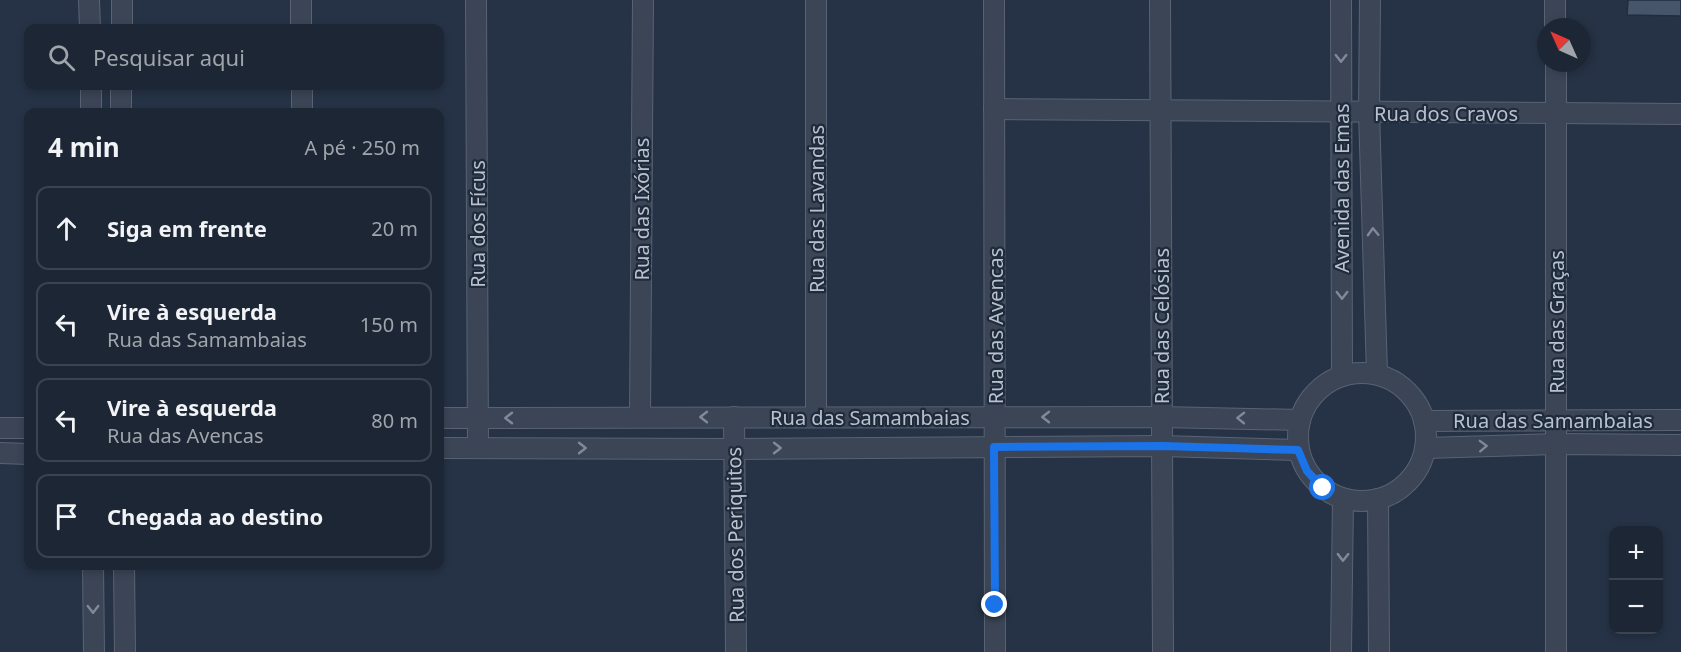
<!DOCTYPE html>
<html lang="pt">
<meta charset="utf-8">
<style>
:root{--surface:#1c2634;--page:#293240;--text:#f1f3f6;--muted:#a0a5ac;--line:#3a434f}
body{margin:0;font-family:"Noto Sans",sans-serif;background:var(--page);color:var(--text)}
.controls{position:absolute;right:18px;bottom:18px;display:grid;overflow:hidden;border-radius:12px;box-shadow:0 3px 9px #0003}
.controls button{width:54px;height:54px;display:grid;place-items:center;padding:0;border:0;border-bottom:2px solid var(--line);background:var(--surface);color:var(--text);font:30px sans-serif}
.compass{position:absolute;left:1537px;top:18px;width:54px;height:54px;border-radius:50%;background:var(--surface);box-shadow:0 3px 9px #0003;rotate:315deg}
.stop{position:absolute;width:18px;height:18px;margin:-14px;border:4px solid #1a73e8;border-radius:50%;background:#fff}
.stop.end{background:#1a73e8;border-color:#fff;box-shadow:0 2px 6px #0008}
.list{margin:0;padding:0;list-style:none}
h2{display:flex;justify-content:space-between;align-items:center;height:78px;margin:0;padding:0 24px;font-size:26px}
h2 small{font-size:20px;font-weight:400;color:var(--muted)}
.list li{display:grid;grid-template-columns:39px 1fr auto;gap:18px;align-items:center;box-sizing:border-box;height:84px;margin:0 12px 12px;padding:0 12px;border:2px solid var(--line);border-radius:12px}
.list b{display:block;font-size:22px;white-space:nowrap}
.list p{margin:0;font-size:20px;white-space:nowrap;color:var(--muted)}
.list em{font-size:20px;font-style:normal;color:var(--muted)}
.icon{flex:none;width:33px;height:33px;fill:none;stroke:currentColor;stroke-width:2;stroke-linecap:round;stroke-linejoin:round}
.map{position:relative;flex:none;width:1681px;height:652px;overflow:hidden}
.search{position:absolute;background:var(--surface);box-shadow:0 3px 9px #0003;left:24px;top:24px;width:420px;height:66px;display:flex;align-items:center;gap:15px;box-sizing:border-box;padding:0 21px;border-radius:12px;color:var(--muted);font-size:22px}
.panel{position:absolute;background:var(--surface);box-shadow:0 3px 9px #0003;left:24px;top:108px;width:420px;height:462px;border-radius:12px}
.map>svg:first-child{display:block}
</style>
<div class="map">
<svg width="1681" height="652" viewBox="0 0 1681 652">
<rect width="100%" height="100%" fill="#263346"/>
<polygon fill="#47556b" stroke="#212c3d" stroke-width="1.5" points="1628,0 1681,0 1681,16 1627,15"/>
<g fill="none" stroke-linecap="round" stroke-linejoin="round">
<defs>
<g id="minor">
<polyline points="89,0 90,28"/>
<polyline points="301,0 301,28"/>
<polyline points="476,0 478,448"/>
<polyline points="816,0 816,417"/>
<polyline points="994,0 995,652"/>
<polyline points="1160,0 1163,652"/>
<polyline points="1341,0 1342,376"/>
<polyline points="1370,0 1369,112 1377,374"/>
<polyline points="1555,0 1555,27"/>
<polyline points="122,28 122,0"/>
<polyline points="1556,63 1556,652"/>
<polyline points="91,86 91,112"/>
<polyline points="302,86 302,112"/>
<polyline points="994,109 1681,114"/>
<polyline points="121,112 121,86"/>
<circle cx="1362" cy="437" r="64"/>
<polyline points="640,417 643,0"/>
<polyline points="734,417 736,652"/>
<polyline points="440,418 1162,417 1300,420"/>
<polyline points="1424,421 1681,420"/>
<polyline points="0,428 28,428"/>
<polyline points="440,448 734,449 1163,446 1298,450"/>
<polyline points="1425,448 1555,444 1681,445"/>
<polyline points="0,453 28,454"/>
<polyline points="1378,499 1379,652"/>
<polyline points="93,566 94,652"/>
<polyline points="124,566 125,652"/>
<polyline points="1341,652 1343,499"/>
</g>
</defs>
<use href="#minor" stroke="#596373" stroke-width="22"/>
<use href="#minor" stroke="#3b4556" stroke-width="20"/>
</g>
<defs><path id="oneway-chevron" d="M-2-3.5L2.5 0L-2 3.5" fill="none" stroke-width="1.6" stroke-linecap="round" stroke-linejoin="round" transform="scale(1.5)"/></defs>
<g stroke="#808999">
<use href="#oneway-chevron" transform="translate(1341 58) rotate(90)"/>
<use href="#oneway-chevron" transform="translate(1373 232) rotate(-92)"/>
<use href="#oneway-chevron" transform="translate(1342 295) rotate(90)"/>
<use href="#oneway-chevron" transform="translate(704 417) rotate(-180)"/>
<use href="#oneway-chevron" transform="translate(1046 417) rotate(180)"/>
<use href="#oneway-chevron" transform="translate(509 418) rotate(180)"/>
<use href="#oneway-chevron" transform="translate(1241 418) rotate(-179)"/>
<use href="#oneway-chevron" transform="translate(1483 446) rotate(-2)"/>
<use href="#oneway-chevron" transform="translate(582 448)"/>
<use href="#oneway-chevron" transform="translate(777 448)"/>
<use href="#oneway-chevron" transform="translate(1343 557) rotate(91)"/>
<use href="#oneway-chevron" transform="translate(93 609) rotate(90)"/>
</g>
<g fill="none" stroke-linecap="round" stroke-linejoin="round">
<polyline stroke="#1a73e8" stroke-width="8" points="995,605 994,447 1163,446 1298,450 1307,471 1323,488"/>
</g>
<g text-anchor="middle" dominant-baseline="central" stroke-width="4.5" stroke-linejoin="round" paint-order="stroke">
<g font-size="20" fill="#b9c1cf" stroke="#1f2a3b">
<text x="1446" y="113">Rua dos Cravos</text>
<text transform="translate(1341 188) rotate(-90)">Avenida das Emas</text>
<text transform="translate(641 209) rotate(-90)">Rua das Ixórias</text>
<text transform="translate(816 209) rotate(-90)">Rua das Lavandas</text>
<text transform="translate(477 224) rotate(-90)">Rua dos Fícus</text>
<text transform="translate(1556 322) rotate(-90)">Rua das Graças</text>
<text transform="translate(995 326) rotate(-90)">Rua das Avencas</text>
<text transform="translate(1161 326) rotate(-90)">Rua das Celósias</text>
<text x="870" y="417">Rua das Samambaias</text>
<text x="1553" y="420">Rua das Samambaias</text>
<text transform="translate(735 535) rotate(-91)">Rua dos Periquitos</text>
</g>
</g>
</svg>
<div class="controls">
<button>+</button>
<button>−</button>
</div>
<svg class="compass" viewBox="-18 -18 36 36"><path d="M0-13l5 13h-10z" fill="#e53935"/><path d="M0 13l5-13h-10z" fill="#a0a5ac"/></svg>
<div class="stop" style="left:1323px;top:488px"></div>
<div class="stop end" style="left:995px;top:605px"></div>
<div class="search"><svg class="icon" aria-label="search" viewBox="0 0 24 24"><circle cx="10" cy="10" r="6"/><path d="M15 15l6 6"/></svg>Pesquisar aqui</div>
<section class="panel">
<h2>4 min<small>A pé · 250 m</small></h2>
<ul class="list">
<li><svg class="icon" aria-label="ahead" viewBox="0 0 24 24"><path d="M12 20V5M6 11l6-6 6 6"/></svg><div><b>Siga em frente</b></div><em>20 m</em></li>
<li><svg class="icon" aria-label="left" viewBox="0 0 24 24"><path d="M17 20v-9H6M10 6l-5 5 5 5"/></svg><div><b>Vire à esquerda</b><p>Rua das Samambaias</p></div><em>150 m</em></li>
<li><svg class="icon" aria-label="left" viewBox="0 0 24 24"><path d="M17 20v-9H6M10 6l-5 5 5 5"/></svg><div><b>Vire à esquerda</b><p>Rua das Avencas</p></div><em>80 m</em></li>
<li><svg class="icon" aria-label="arrive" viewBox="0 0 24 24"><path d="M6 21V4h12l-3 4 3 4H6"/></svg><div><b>Chegada ao destino</b></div></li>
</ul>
</section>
</div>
